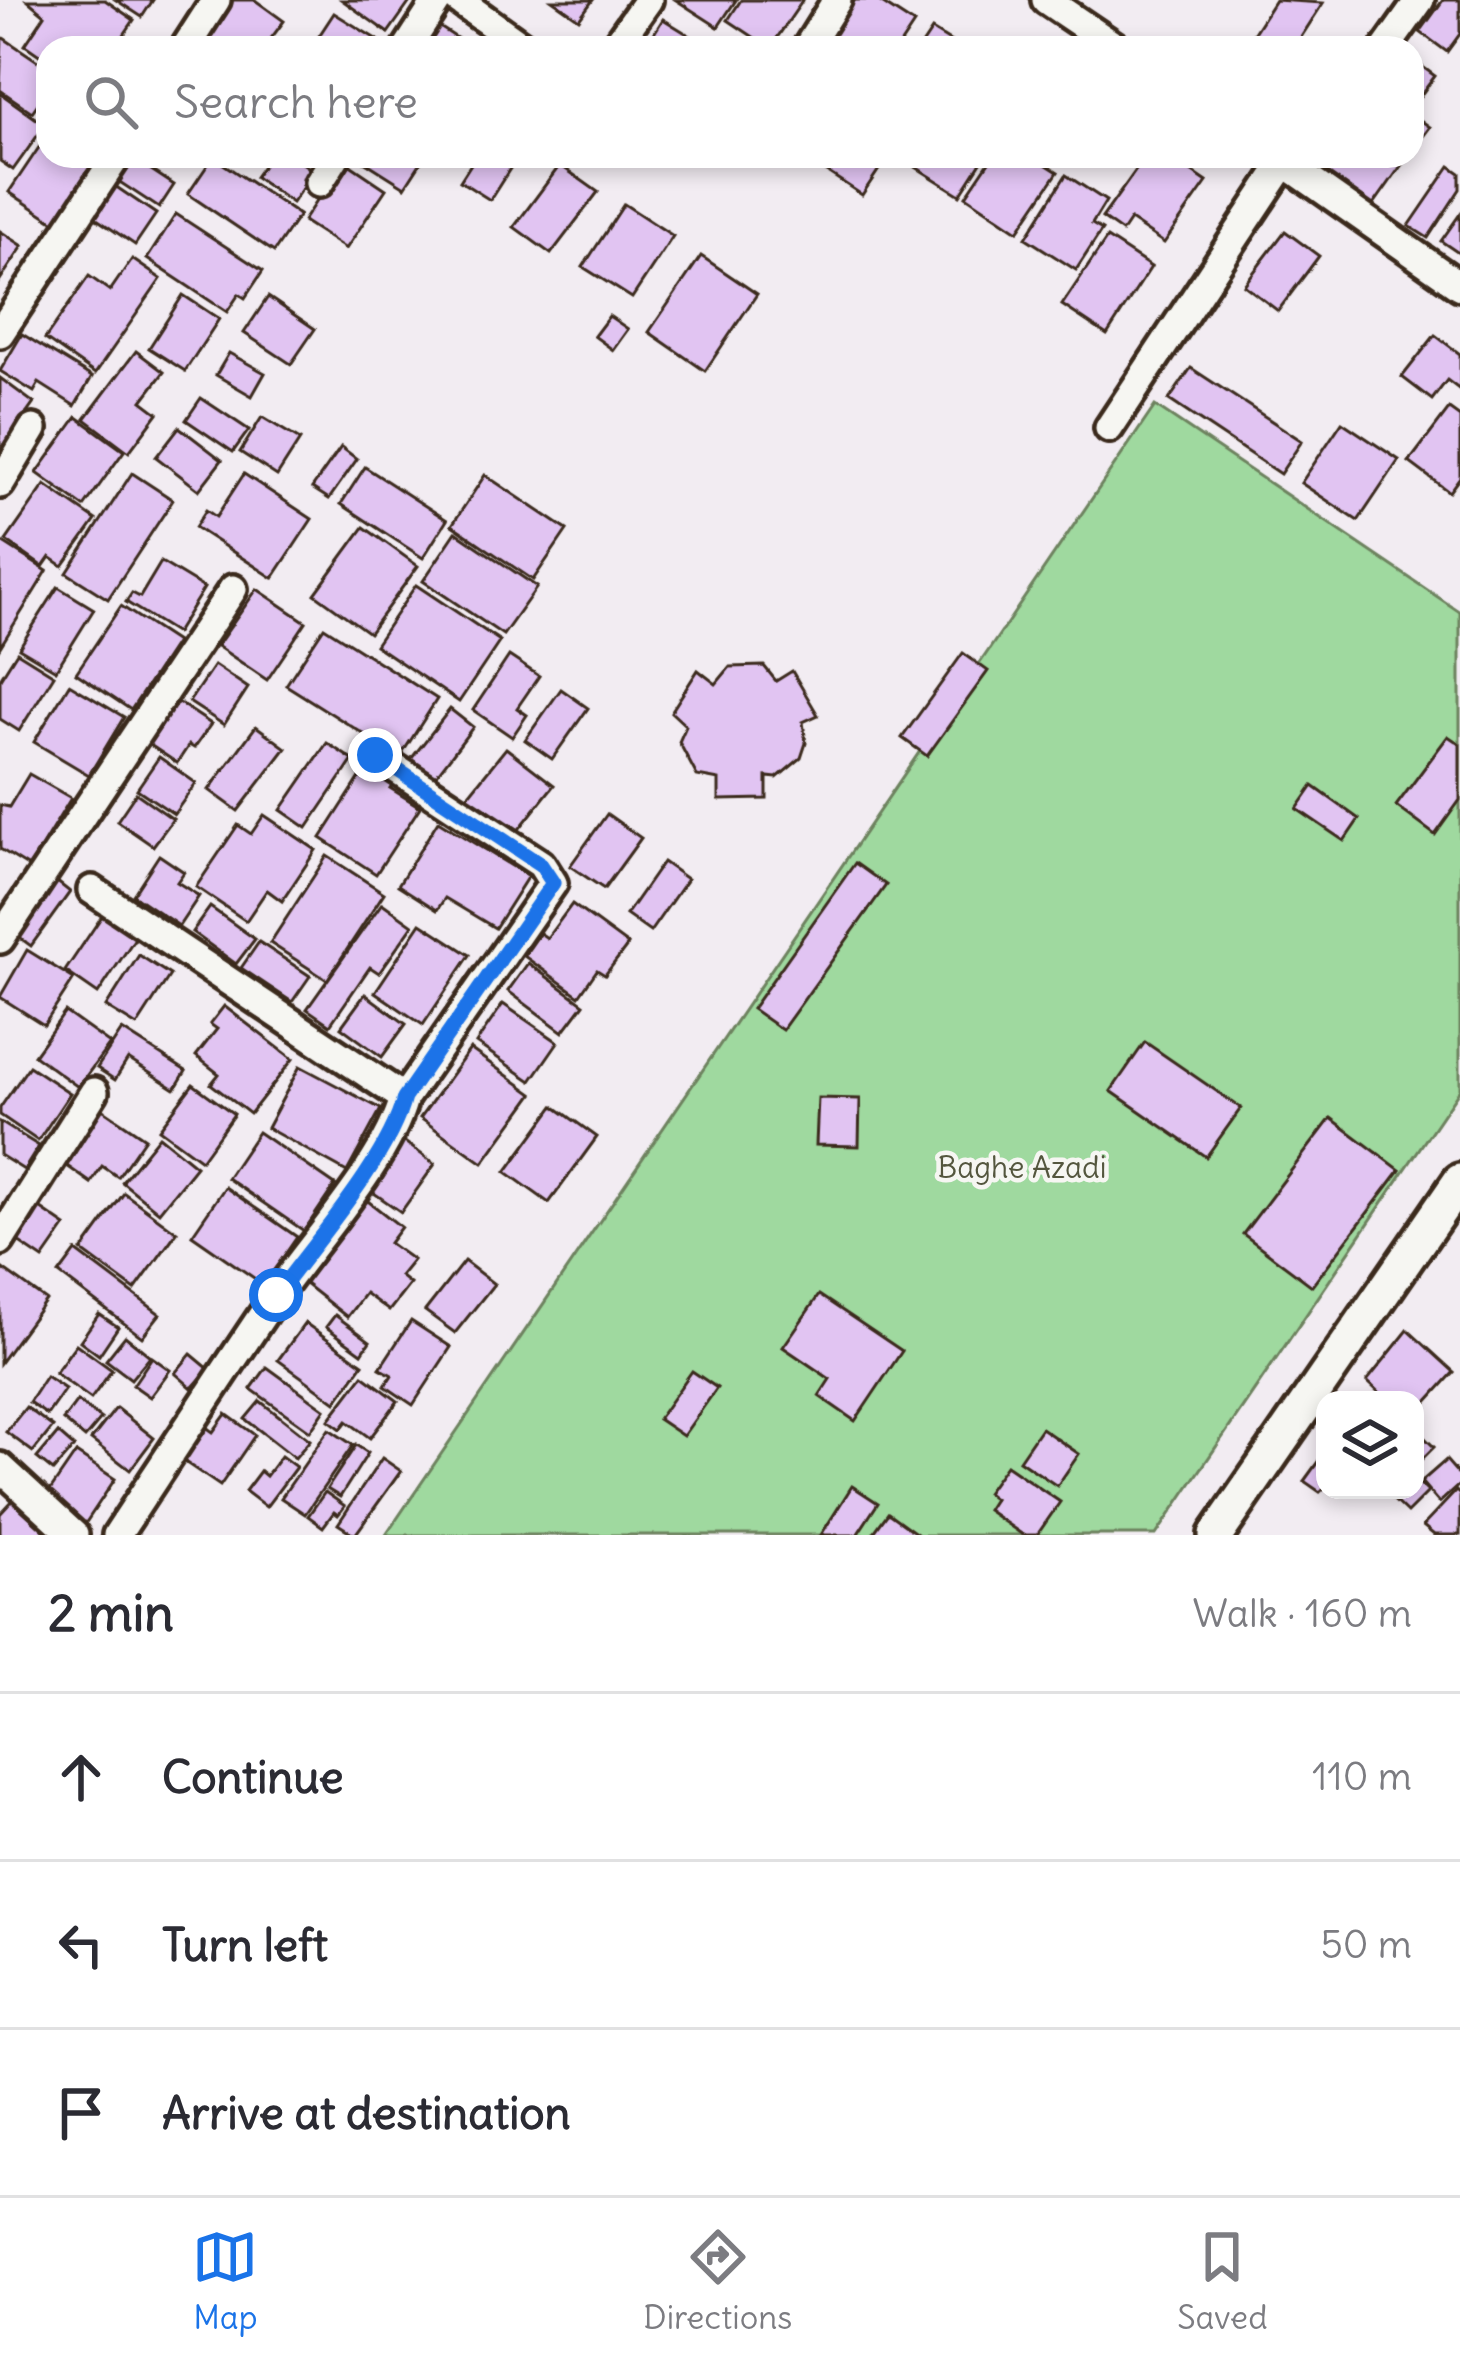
<!DOCTYPE html>
<meta charset="utf-8">
<style>
:root{--surface:#fff;--page:#f7f7f7;--text:#2b2b33;--muted:#7c7c81;--line:#e1e1e2;--accent:#1a73e8}
body{margin:0;font-family:Delius,sans-serif;background:var(--page);color:var(--text)}
.controls{position:absolute;right:36px;bottom:36px;display:grid;overflow:hidden;border-radius:24px;box-shadow:0 6px 18px #0003}
.controls button{width:108px;height:108px;display:grid;place-items:center;padding:0;border:0;border-bottom:3px solid var(--line);background:var(--surface);color:var(--text);font:60px sans-serif}
.stop{position:absolute;width:36px;height:36px;margin:-27px;border:9px solid #1a73e8;border-radius:50%;background:#fff}
.stop.end{background:#1a73e8;border-color:#fff;box-shadow:0 3px 12px #0008}
.list{margin:0;padding:0;list-style:none}
h2{display:flex;justify-content:space-between;align-items:center;height:156px;margin:0;padding:0 48px;font-size:51px}
h2 small{font-size:39px;font-weight:400;color:var(--muted)}
.list li{display:grid;grid-template-columns:78px 1fr auto;gap:36px;align-items:center;box-sizing:border-box;height:168px;padding:0 48px;border-top:3px solid var(--line)}
.list b{display:block;font-size:45px;white-space:nowrap}
.list em{font-size:39px;font-style:normal;color:var(--muted)}
.icon{flex:none;width:66px;height:66px;fill:none;stroke:currentColor;stroke-width:2;stroke-linecap:round;stroke-linejoin:round}
.map{position:relative;flex:none;width:1460px;height:1535px;overflow:hidden}
.search{position:absolute;background:var(--surface);box-shadow:0 6px 18px #0003;left:36px;right:36px;top:36px;height:132px;display:flex;align-items:center;gap:30px;box-sizing:border-box;padding:0 42px;border-radius:36px;color:var(--muted);font-size:45px}
.sheet{height:660px;background:var(--surface)}
nav{display:flex;justify-content:space-around;align-items:center;box-sizing:border-box;height:168px;border-top:3px solid var(--line);background:var(--surface);font-size:33px;color:var(--muted)}
nav a{display:grid;justify-items:center;gap:6px}
nav .on{color:var(--accent)}
.map>svg:first-child{display:block}
</style>
<div class="map">
<svg width="1460" height="1535" viewBox="0 0 1460 1535">
<rect width="100%" height="100%" fill="#f2ecf2"/>
<filter id="ink" filterUnits="userSpaceOnUse"><feTurbulence type="fractalNoise" baseFrequency=".00833" numOctaves="2"/><feDisplacementMap in="SourceGraphic" scale="24" xChannelSelector="R" yChannelSelector="G"/><feConvolveMatrix kernelMatrix="1 2 1 2 8 2 1 2 1" color-interpolation-filters="sRGB"/></filter>
<g filter="url(#ink)">
<polygon fill="#9fd99f" stroke="#6d825e" stroke-width="3" points="1155,406 1460,612 1460,1089 1156,1535 386,1535"/>
<g fill="#e1c4f2" stroke="#3b2a1e" stroke-width="3">
<polygon points="105,0 134,20 115,48 48,48 48,61 25,45 45,15 27,0"/>
<polygon points="116,0 153,0 142,17"/>
<polygon points="221,0 255,0 284,21 264,48 203,48 200,46 226,12 217,5"/>
<polygon points="342,0 407,0 410,2 388,33"/>
<polygon points="552,0 593,0 579,19"/>
<polygon points="676,0 736,0 718,27"/>
<polygon points="741,0 803,0 770,48 728,20"/>
<polygon points="855,0 877,0 914,24 898,48 839,48 828,41"/>
<polygon points="1275,0 1323,3 1294,48 1244,48"/>
<polygon points="1443,0 1460,0 1460,34 1447,52 1420,32"/>
<polygon points="334,13 389,47 311,48"/>
<polygon points="663,19 710,48 645,48"/>
<polygon points="432,22 472,48 415,48"/>
<polygon points="932,30 961,48 920,48"/>
<polygon points="2,37 48,68 48,89 32,112 0,90"/>
<polygon points="1412,59 1435,76 1412,107"/>
<polygon points="0,93 45,125 13,170 0,161"/>
<polygon points="1412,114 1430,127 1412,151"/>
<polygon points="46,137 48,156 75,156 96,170 59,225 9,192"/>
<polygon points="130,156 174,185 159,208 112,177"/>
<polygon points="270,156 292,156 314,171 292,203 255,177"/>
<polygon points="356,156 425,156 405,187"/>
<polygon points="476,156 518,156 490,200 460,181"/>
<polygon points="803,156 888,156 862,195"/>
<polygon points="910,156 985,156 960,195 906,161"/>
<polygon points="993,156 1033,156 1058,172 1018,231 966,196"/>
<polygon points="1146,156 1169,156 1207,182 1164,243 1130,220 1122,232 1102,218"/>
<polygon points="1336,156 1408,156 1372,207 1324,172"/>
<polygon points="213,157 299,215 274,252 188,194"/>
<polygon points="343,160 386,189 346,249 303,221"/>
<polygon points="560,165 598,192 551,254 514,227"/>
<polygon points="1450,166 1460,173 1460,189 1428,238 1409,226"/>
<polygon points="1066,175 1106,201 1092,224 1102,230 1076,270 1026,238"/>
<polygon points="112,184 156,214 135,245 91,215"/>
<polygon points="624,204 673,236 632,298 583,267"/>
<polygon points="176,214 263,271 245,298 239,294 227,312 147,259"/>
<polygon points="1460,214 1460,254 1441,241"/>
<polygon points="0,231 23,246 0,280"/>
<polygon points="1285,231 1319,256 1278,311 1244,285"/>
<polygon points="1107,238 1151,267 1107,335 1062,305"/>
<polygon points="701,256 757,294 705,371 649,332"/>
<polygon points="132,259 161,279 95,374 45,339 89,276 110,291"/>
<polygon points="183,295 219,319 185,371 149,348"/>
<polygon points="268,297 315,329 291,364 244,333"/>
<polygon points="609,316 628,329 613,350 594,336"/>
<polygon points="22,334 92,377 75,406 39,383 34,392 0,371"/>
<polygon points="1435,335 1460,354 1460,390 1447,380 1432,400 1402,377"/>
<polygon points="136,351 164,372 142,401 158,413 129,452 85,419"/>
<polygon points="229,353 265,373 252,396 216,375"/>
<polygon points="1191,368 1302,441 1280,474 1169,400"/>
<polygon points="0,378 34,403 0,451"/>
<polygon points="201,398 249,430 233,452 186,420"/>
<polygon points="1449,409 1460,417 1460,477 1449,492 1409,462"/>
<polygon points="77,417 124,451 84,507 37,473"/>
<polygon points="262,417 300,440 277,476 240,452"/>
<polygon points="1342,422 1399,460 1358,521 1301,483"/>
<polygon points="179,427 222,460 199,490 156,457"/>
<polygon points="341,447 357,459 329,499 312,488"/>
<polygon points="365,467 447,520 423,558 341,504"/>
<polygon points="132,473 173,500 108,599 67,573"/>
<polygon points="244,474 312,519 273,578 195,527 206,510 216,517"/>
<polygon points="485,475 567,530 533,580 452,525"/>
<polygon points="45,485 96,520 63,566 50,557 43,567 6,541"/>
<polygon points="364,527 418,566 369,633 315,594"/>
<polygon points="456,532 537,587 503,635 423,581"/>
<polygon points="0,541 47,571 0,647"/>
<polygon points="161,562 204,588 176,633 126,602 132,593 140,597"/>
<polygon points="416,585 500,641 459,702 375,645"/>
<polygon points="58,587 94,609 56,670 19,648"/>
<polygon points="257,589 306,622 267,680 217,646"/>
<polygon points="121,606 176,642 131,710 76,673"/>
<polygon points="324,627 437,699 400,757 286,685"/>
<polygon points="17,652 54,675 19,731 0,719 0,679"/>
<polygon points="963,653 988,671 927,756 902,738"/>
<polygon points="509,656 539,676 517,708 527,715 512,737 473,710"/>
<polygon points="214,665 248,688 224,725 189,702"/>
<polygon points="764,666 776,681 792,671 818,715 803,722 806,743 801,758 777,778 767,777 767,799 719,800 719,780 697,776 679,742 686,726 671,712 698,670 716,684 730,667"/>
<polygon points="69,684 124,717 89,775 34,742"/>
<polygon points="561,689 588,708 552,759 525,740"/>
<polygon points="169,696 211,724 194,748 189,745 177,763 141,739"/>
<polygon points="450,709 473,727 432,781 408,763"/>
<polygon points="256,726 286,748 238,811 209,790"/>
<polygon points="1448,736 1460,744 1460,800 1435,835 1396,806"/>
<polygon points="327,743 353,760 307,828 281,810"/>
<polygon points="506,748 554,785 513,837 465,799"/>
<polygon points="159,757 196,783 174,814 137,789"/>
<polygon points="370,762 397,778 390,788 420,807 376,874 321,838"/>
<polygon points="29,774 71,798 29,867 0,849 0,805 9,807"/>
<polygon points="1313,786 1359,819 1344,841 1297,809"/>
<polygon points="136,793 173,819 153,846 117,821"/>
<polygon points="607,814 641,838 604,889 570,866"/>
<polygon points="264,815 316,850 282,901 267,890 246,921 196,887 238,825 251,834"/>
<polygon points="438,821 528,876 495,928 445,898 437,910 398,885"/>
<polygon points="159,855 184,872 177,882 199,896 179,926 133,895"/>
<polygon points="327,856 384,893 327,980 270,943"/>
<polygon points="663,862 687,879 650,932 626,915"/>
<polygon points="855,863 886,885 782,1030 752,1009"/>
<polygon points="56,881 70,892 31,946 16,935"/>
<polygon points="382,903 413,925 379,973 370,967 330,1025 307,1009"/>
<polygon points="572,904 628,945 605,975 597,970 579,996 524,956 540,933 547,938"/>
<polygon points="210,907 255,939 236,964 192,932"/>
<polygon points="104,913 137,935 98,994 65,971"/>
<polygon points="421,923 470,955 423,1025 375,992"/>
<polygon points="259,942 310,976 292,1002 241,968"/>
<polygon points="27,950 74,979 44,1025 0,997"/>
<polygon points="139,955 170,975 137,1026 106,1007"/>
<polygon points="528,963 584,1004 563,1032 508,991"/>
<polygon points="365,994 406,1024 382,1057 341,1027"/>
<polygon points="503,1004 558,1042 531,1081 476,1043"/>
<polygon points="224,1006 293,1059 250,1114 211,1084 219,1074 196,1056 217,1029 210,1024"/>
<polygon points="65,1012 110,1044 78,1087 34,1055"/>
<polygon points="122,1030 186,1071 175,1089 128,1059 115,1080 97,1068"/>
<polygon points="1145,1042 1241,1108 1206,1157 1111,1091"/>
<polygon points="470,1049 533,1094 483,1163 420,1118"/>
<polygon points="29,1066 70,1093 38,1141 0,1115 0,1108"/>
<polygon points="300,1066 381,1109 347,1172 267,1128"/>
<polygon points="193,1084 234,1114 201,1160 159,1129"/>
<polygon points="818,1098 860,1099 859,1146 816,1145"/>
<polygon points="95,1104 145,1138 118,1177 102,1166 91,1183 57,1159"/>
<polygon points="554,1106 597,1137 549,1203 506,1172"/>
<polygon points="1331,1118 1400,1170 1312,1286 1243,1234"/>
<polygon points="0,1122 39,1146 24,1170 0,1155"/>
<polygon points="258,1132 335,1185 304,1231 227,1178"/>
<polygon points="395,1135 435,1164 401,1212 361,1184"/>
<polygon points="159,1136 196,1166 159,1212 122,1182"/>
<polygon points="225,1187 297,1237 264,1285 192,1235"/>
<polygon points="124,1193 177,1232 135,1290 82,1251"/>
<polygon points="364,1198 401,1227 389,1243 413,1260 400,1276 410,1284 389,1311 365,1293 347,1317 300,1280"/>
<polygon points="31,1202 66,1226 43,1259 18,1242 10,1253 0,1246"/>
<polygon points="76,1251 160,1314 142,1337 59,1274"/>
<polygon points="464,1261 494,1284 455,1333 425,1311"/>
<polygon points="0,1267 46,1300 0,1363"/>
<polygon points="819,1295 902,1351 855,1421 819,1396 830,1379 783,1347"/>
<polygon points="99,1314 118,1327 99,1355 80,1341"/>
<polygon points="335,1315 370,1341 362,1353 326,1327"/>
<polygon points="411,1321 451,1347 413,1405 385,1386 392,1375 380,1368"/>
<polygon points="305,1323 363,1364 336,1402 278,1360"/>
<polygon points="1408,1330 1454,1372 1415,1415 1415,1400 1387,1400 1367,1381"/>
<polygon points="125,1336 150,1356 131,1379 106,1360"/>
<polygon points="76,1344 112,1370 91,1399 55,1373"/>
<polygon points="191,1354 209,1369 192,1388 175,1373"/>
<polygon points="152,1357 170,1370 150,1397 133,1385"/>
<polygon points="267,1367 325,1409 310,1431 251,1389"/>
<polygon points="692,1371 717,1388 683,1436 658,1419"/>
<polygon points="363,1375 398,1401 370,1438 347,1421 341,1429 329,1420"/>
<polygon points="46,1376 65,1389 47,1415 29,1402"/>
<polygon points="77,1401 101,1419 85,1438 63,1420"/>
<polygon points="260,1401 310,1440 295,1458 245,1419"/>
<polygon points="26,1407 53,1427 33,1452 6,1432"/>
<polygon points="116,1408 154,1438 130,1470 91,1440"/>
<polygon points="226,1414 255,1435 220,1486 176,1456 199,1422 213,1432"/>
<polygon points="1041,1428 1079,1454 1057,1486 1019,1460"/>
<polygon points="329,1429 353,1445 305,1514 281,1498"/>
<polygon points="58,1433 74,1447 53,1471 37,1458"/>
<polygon points="1421,1434 1434,1447 1415,1466 1415,1439"/>
<polygon points="356,1445 368,1453 340,1497 327,1489"/>
<polygon points="1325,1452 1325,1487 1320,1492 1304,1481"/>
<polygon points="76,1453 115,1479 85,1524 45,1498"/>
<polygon points="281,1456 296,1467 266,1507 245,1491 260,1471 266,1476"/>
<polygon points="382,1458 401,1471 355,1535 338,1524"/>
<polygon points="1446,1460 1460,1476 1460,1484 1439,1503 1421,1482"/>
<polygon points="1006,1465 1060,1502 1037,1535 1023,1535 987,1510 994,1499 986,1493"/>
<polygon points="1415,1479 1428,1492 1407,1513 1383,1490 1415,1490"/>
<polygon points="852,1486 878,1503 857,1535 821,1535"/>
<polygon points="1456,1491 1460,1495 1460,1535 1434,1535 1423,1526"/>
<polygon points="325,1492 345,1506 338,1515 334,1512 323,1527 308,1516"/>
<polygon points="12,1501 49,1535 0,1535 0,1514"/>
<polygon points="888,1513 917,1534 917,1535 872,1535"/>
</g>
<g fill="none" stroke-linecap="round" stroke-linejoin="round">
<defs>
<g id="minor">
<polyline points="458,0 525,48"/>
<polyline points="1046,0 1117,48"/>
<polyline points="185,48 216,0"/>
<polyline points="407,48 438,0"/>
<polyline points="614,48 648,0"/>
<polyline points="807,48 837,0"/>
<polyline points="1386,48 1420,0"/>
<polyline points="1275,156 1460,286"/>
<polyline points="319,183 336,156"/>
<polyline points="0,333 117,156"/>
<polyline points="1109,428 1285,162"/>
<polyline points="0,484 33,429"/>
<polyline points="92,890 404,1098"/>
<polyline points="0,939 233,589"/>
<polyline points="0,1241 94,1092"/>
<polyline points="0,1467 74,1535"/>
<path d="M 117,1535 C 169,1456 221,1376 274,1298 C 313,1241 387,1162 404,1098 L 553,883 L 541,864 L 375,755"/>
</g>
<polyline id="tertiary" points="1216,1535 1460,1181"/>
</defs>
<use href="#minor" stroke="#3b2a1e" stroke-width="36"/>
<use href="#tertiary" stroke="#3b2a1e" stroke-width="42"/>
<use href="#minor" stroke="#f6f6f2" stroke-width="27"/>
<use href="#tertiary" stroke="#f6f6f2" stroke-width="33"/>
</g>
</g>
<g fill="none" stroke-linecap="round" stroke-linejoin="round" filter="url(#ink)">
<path stroke="#1a73e8" stroke-width="15" d="M 276,1295 C 314,1243 389,1158 404,1098 L 553,883 L 541,865 L 375,755"/>
</g>
<g text-anchor="middle" dominant-baseline="central" stroke-width="9" stroke-linejoin="round" paint-order="stroke">
<g font-size="30" fill="#54563e" stroke="#f6f6f2">
<text x="1022" y="1167">Baghe Azadi</text>
</g>
</g>
</svg>
<div class="controls">
<button><svg class="icon" aria-label="layers" viewBox="0 0 24 24"><path d="M12 4l9 5-9 5-9-5zM3 14l9 5 9-5"/></svg></button>
</div>
<div class="stop" style="left:276px;top:1295px"></div>
<div class="stop end" style="left:375px;top:755px"></div>
<div class="search"><svg class="icon" aria-label="search" viewBox="0 0 24 24"><circle cx="10" cy="10" r="6"/><path d="M15 15l6 6"/></svg>Search here</div>
</div>
<section class="sheet">
<h2>2 min<small>Walk · 160 m</small></h2>
<ul class="list">
<li><svg class="icon" aria-label="ahead" viewBox="0 0 24 24"><path d="M12 20V5M6 11l6-6 6 6"/></svg><div><b>Continue</b></div><em>110 m</em></li>
<li><svg class="icon" aria-label="left" viewBox="0 0 24 24"><path d="M17 20v-9H6M10 6l-5 5 5 5"/></svg><div><b>Turn left</b></div><em>50 m</em></li>
<li><svg class="icon" aria-label="arrive" viewBox="0 0 24 24"><path d="M6 21V4h12l-3 4 3 4H6"/></svg><div><b>Arrive at destination</b></div></li>
</ul>
</section>
<nav>
<a class="on"><svg class="icon" aria-label="map" viewBox="0 0 24 24"><path d="M3 6l6-2 6 2 6-2v14l-6 2-6-2-6 2zM9 4v14M15 6v14"/></svg>Map</a>
<a><svg class="icon" aria-label="directions" viewBox="0 0 24 24"><path d="M12 3l9 9-9 9-9-9zM9 14v-3h6M13 9l2 2-2 2"/></svg>Directions</a>
<a><svg class="icon" aria-label="saved" viewBox="0 0 24 24"><path d="M7 4h10v16l-5-4-5 4z"/></svg>Saved</a>
</nav>
